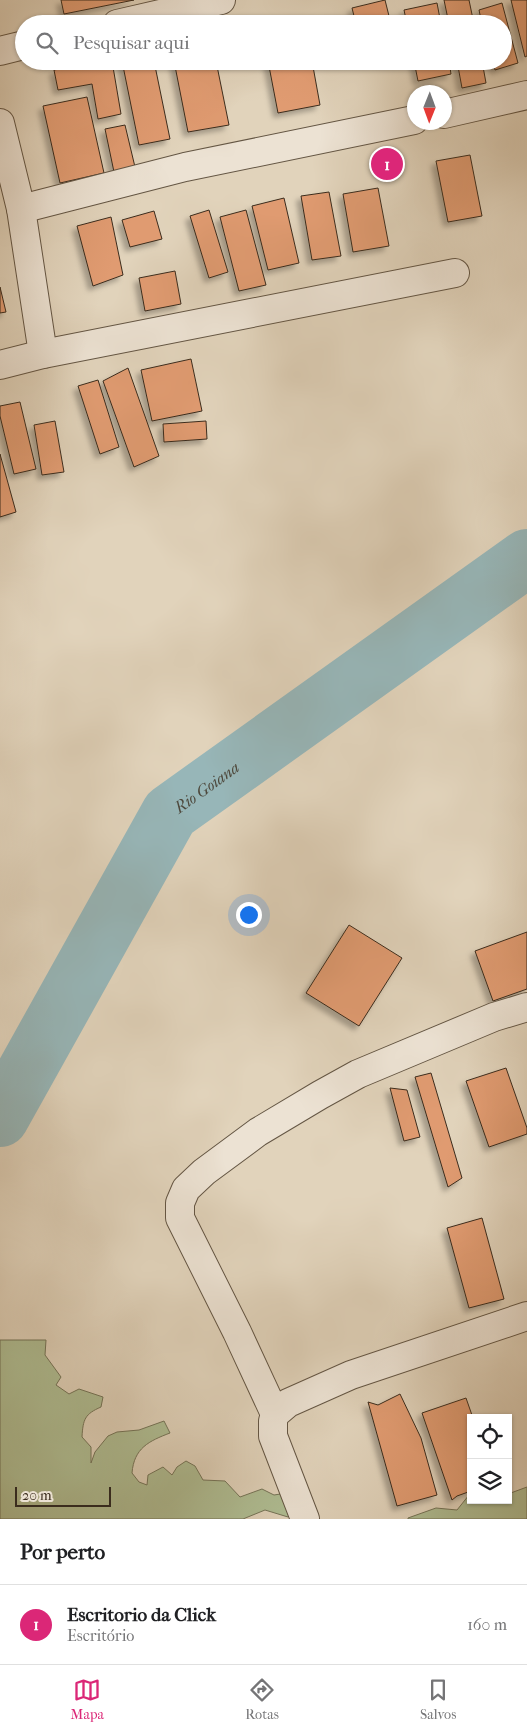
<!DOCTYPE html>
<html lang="pt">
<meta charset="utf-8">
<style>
:root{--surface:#fff;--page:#f2f2f2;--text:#202124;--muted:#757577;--line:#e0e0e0;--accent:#db2777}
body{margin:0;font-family:"IM FELL French Canon",serif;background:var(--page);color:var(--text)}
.controls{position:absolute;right:15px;bottom:15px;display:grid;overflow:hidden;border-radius:0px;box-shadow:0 1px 4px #0004}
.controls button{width:45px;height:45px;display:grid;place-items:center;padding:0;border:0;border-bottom:1px solid var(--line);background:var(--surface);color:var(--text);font:25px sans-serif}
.compass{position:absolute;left:407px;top:85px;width:45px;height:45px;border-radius:50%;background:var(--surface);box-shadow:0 1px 4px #0004;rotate:181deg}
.scale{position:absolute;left:15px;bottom:12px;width:96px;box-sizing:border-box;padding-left:5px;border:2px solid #3b2c1d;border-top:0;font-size:14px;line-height:18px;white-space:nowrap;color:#3b2c1d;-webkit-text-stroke:4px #ece2d3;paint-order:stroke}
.you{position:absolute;left:248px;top:914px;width:18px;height:18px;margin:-12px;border:4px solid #fff;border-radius:50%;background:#1a73e8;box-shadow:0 0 0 8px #1a73e833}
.badge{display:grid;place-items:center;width:32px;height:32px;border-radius:50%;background:var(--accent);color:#fff;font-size:16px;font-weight:700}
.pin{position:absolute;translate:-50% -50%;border:2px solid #fff;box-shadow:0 1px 5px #0006}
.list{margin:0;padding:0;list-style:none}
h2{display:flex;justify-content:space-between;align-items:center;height:65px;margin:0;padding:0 20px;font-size:21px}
h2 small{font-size:16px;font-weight:400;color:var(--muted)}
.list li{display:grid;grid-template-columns:32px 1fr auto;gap:15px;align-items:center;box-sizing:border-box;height:80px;padding:0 20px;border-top:1px solid var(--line)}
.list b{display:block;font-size:19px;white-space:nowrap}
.list p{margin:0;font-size:16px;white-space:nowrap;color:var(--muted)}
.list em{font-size:16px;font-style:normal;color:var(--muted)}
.icon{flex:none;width:28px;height:28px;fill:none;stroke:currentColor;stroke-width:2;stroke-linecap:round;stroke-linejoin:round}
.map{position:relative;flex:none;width:527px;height:1519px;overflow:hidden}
.search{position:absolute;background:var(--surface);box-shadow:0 1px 4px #0004;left:15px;right:15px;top:15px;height:55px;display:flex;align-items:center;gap:12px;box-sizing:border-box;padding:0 18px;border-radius:28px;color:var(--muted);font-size:19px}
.sheet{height:145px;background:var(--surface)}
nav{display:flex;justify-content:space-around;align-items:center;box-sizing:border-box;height:70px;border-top:1px solid var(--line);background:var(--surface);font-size:14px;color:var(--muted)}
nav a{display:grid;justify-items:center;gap:2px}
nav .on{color:var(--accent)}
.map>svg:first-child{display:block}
</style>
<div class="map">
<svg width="527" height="1519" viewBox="0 0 527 1519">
<defs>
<filter id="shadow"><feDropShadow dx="-4.5" dy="4.5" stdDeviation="2.5" flood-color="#0004"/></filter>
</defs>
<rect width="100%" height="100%" fill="#e1d3bb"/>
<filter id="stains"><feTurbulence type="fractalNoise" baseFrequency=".004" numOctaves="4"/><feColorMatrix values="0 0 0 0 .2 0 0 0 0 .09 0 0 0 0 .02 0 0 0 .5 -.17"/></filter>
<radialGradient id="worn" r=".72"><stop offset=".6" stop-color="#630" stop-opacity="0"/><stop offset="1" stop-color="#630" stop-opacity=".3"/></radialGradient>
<g fill="#afbd93" stroke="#757458">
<path d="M 0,1340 L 46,1340 L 45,1355 L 61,1377 L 56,1385 L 69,1394 L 79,1389 L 103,1397 L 101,1407 C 85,1414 83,1419 82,1437 L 91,1447 L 91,1463 L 95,1452 L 108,1436 L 117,1432 L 139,1430 L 164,1421 L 170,1433 C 149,1441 134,1448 132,1473 L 139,1482 L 147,1485 L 148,1475 L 163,1467 L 172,1475 L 177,1467 L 186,1461 L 195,1466 L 203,1480 L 225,1481 L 240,1497 L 262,1489 L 274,1495 L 293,1492 L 294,1509 L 288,1517 L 265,1510 L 243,1519 L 0,1519 Z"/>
<polygon points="527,1487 527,1519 408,1519 408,1518 436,1508 457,1510 469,1495 471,1495 471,1500 508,1500 508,1494"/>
</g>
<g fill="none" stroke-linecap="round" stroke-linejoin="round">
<path stroke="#97b6b8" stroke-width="58" id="s1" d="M 0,1118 L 170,813 L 527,558"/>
</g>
<g fill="#e09b71" stroke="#3b2c1d" filter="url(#shadow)">
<polygon points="61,0 134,0 64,14"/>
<polygon points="385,0 391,24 356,24 352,8"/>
<polygon points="444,0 469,0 474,24 449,24"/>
<polygon points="511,0 527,0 527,56 525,57"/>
<polygon points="437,3 441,24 407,24 404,10"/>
<polygon points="502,3 518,63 495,70 493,61 503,61 503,24 482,24 479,10"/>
<polygon points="103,61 112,61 121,114 98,119 92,84 58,90 54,70"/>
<polygon points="122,61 154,61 170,139 139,145"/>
<polygon points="174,61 216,61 229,125 188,132"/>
<polygon points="268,61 312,61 320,105 278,113"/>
<polygon points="414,61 449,61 451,74 418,81"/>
<polygon points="457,61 482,61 486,83 462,88"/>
<polygon points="87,97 104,173 60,183 43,106"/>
<polygon points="125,125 135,167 114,172 105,129"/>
<polygon points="470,155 482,216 448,222 436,161"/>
<polygon points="378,188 389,246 353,252 343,194"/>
<polygon points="329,192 341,256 312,260 301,196"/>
<polygon points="284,198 299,263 268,270 252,206"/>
<polygon points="209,210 228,272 209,278 190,216"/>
<polygon points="246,210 266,285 239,291 220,217"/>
<polygon points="154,211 162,239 130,247 122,220"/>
<polygon points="111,217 123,275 93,286 77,226"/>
<polygon points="175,271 181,304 145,311 139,278"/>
<polygon points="0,287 6,312 0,313"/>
<polygon points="191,359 202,411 152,421 141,370"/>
<polygon points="128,368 159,456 134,467 103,381"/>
<polygon points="98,380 119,447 100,454 78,386"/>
<polygon points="20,402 36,469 14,474 0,416 0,406"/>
<polygon points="55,421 64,472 42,475 34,425"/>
<polygon points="206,421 207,439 164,442 163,424"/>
<polygon points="0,454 16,512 0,517"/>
<polygon points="349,925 402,958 359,1026 306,993"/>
<polygon points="527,932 527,989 493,1001 475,951"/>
<polygon points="506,1068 527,1128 527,1134 489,1147 466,1081"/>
<polygon points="431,1073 462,1178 448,1187 415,1077"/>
<polygon points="390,1088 407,1090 420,1137 404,1141"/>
<polygon points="482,1218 504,1299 469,1308 447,1228"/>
<polygon points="400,1394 421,1438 437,1495 397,1506 368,1402 378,1405"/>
<polygon points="466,1398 473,1418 471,1418 471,1491 457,1496 452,1500 422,1413"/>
</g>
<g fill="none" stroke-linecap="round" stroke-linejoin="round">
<defs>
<g id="minor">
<polyline points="117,24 221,0"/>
<polyline points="0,51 24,45"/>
<polyline points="444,114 527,95"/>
<polyline points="0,123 21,209 43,354"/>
<polyline points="21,209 185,167 414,120"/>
<polyline points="0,365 43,354 455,273"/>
<polyline points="275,1414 237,1332 180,1218 180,1203 186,1189 204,1172 258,1132 320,1095 358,1074 494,1017 527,1007"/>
<polyline points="305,1519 273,1436 273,1421 275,1414 288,1403 351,1375 527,1316"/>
</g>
</defs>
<use href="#minor" stroke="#645644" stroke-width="30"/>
<use href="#minor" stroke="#ece2d3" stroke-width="28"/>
</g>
<g text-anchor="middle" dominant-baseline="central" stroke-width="4" stroke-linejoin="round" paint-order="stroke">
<g font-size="16" font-style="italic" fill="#4d483c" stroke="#ece2d3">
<text stroke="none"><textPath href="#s1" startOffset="394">Rio Goiana</textPath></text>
</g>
</g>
<rect width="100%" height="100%" filter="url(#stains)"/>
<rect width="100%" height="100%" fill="url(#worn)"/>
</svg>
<div class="controls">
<button><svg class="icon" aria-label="locate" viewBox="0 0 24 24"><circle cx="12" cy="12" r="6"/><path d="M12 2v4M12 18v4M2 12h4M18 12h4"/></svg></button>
<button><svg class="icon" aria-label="layers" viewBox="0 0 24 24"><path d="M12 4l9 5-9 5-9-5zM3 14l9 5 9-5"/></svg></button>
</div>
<svg class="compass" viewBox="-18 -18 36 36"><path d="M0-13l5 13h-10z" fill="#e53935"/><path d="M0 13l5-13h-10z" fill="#757577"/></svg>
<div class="scale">20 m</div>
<div class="you"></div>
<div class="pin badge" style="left:387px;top:164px">1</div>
<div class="search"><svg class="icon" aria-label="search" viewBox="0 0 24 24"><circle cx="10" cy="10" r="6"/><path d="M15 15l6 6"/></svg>Pesquisar aqui</div>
</div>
<section class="sheet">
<h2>Por perto<small></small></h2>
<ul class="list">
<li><span class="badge">1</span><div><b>Escritorio da Click</b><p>Escritório</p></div><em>160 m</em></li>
</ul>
</section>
<nav>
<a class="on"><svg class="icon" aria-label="map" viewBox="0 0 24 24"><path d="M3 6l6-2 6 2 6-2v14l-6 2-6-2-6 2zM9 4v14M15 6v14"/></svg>Mapa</a>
<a><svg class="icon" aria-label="directions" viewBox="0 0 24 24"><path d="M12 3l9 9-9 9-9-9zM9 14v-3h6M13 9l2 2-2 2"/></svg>Rotas</a>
<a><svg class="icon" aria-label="saved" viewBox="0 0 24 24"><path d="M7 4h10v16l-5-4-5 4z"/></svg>Salvos</a>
</nav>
